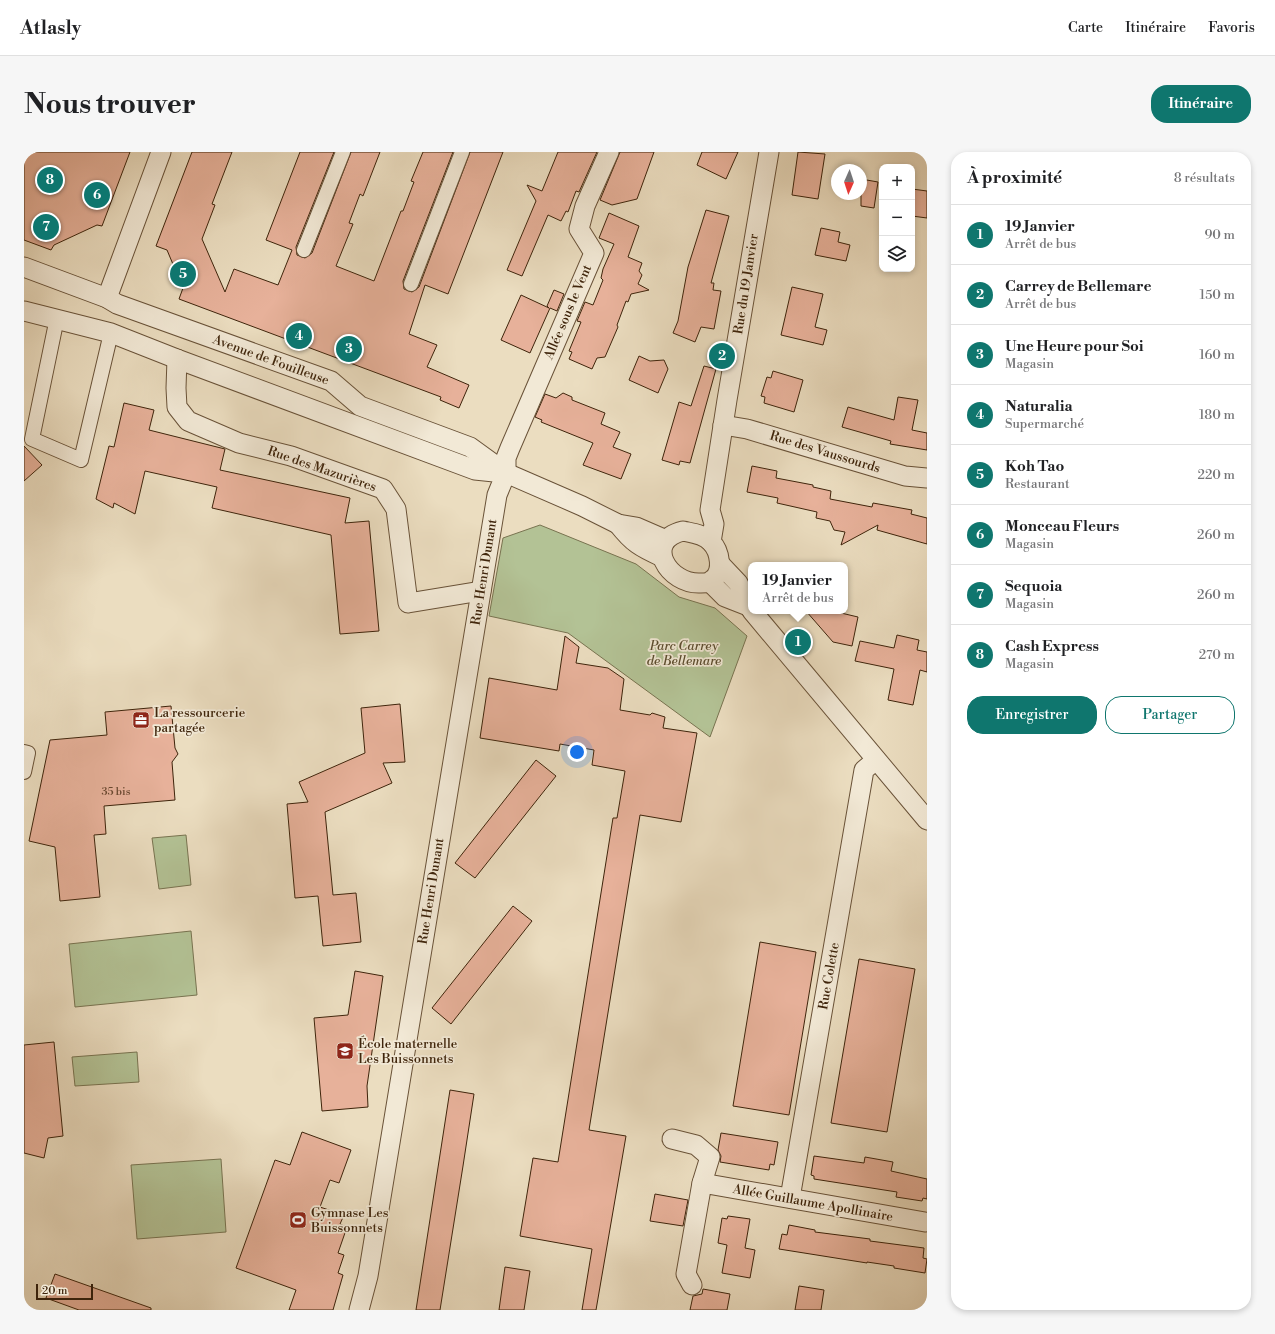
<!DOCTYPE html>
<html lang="fr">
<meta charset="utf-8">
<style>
:root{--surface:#fff;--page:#f6f6f6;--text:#202124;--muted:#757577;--line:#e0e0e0;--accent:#0f766e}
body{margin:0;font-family:"Libre Bodoni",serif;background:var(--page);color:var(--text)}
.controls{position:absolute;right:12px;top:12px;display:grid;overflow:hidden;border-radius:8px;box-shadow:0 2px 6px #0003}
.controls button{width:36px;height:36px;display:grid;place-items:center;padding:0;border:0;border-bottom:1px solid var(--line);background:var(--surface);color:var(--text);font:20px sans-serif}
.compass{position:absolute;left:807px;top:12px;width:36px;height:36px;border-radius:50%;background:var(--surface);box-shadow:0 2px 6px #0003;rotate:183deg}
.scale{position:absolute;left:12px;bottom:10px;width:57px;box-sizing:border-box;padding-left:4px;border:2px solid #3e240b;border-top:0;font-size:11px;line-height:14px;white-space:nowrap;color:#3e240b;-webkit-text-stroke:3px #f2e9d6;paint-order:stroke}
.you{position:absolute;left:553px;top:600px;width:14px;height:14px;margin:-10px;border:3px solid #fff;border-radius:50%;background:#1a73e8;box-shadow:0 0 0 6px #1a73e833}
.badge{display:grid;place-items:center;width:26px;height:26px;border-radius:50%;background:var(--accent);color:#fff;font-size:13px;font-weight:700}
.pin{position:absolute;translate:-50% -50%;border:2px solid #fff;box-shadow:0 1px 4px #0006}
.popup{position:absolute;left:724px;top:410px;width:100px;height:52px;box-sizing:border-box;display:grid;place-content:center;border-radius:8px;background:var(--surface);filter:drop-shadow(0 1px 3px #0005);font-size:13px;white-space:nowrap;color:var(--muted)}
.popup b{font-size:15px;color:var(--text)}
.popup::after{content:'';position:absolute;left:50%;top:100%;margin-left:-8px;border:8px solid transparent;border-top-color:var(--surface)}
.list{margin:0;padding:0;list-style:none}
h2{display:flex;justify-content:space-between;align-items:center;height:52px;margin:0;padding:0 16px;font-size:17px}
h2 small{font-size:13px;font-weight:400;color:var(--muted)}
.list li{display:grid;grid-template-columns:26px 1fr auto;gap:12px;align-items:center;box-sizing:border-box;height:60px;padding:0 16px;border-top:1px solid var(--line)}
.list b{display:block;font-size:15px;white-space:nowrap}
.list p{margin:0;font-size:13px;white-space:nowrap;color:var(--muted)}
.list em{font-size:13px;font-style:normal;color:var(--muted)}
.actions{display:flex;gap:8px;padding:12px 16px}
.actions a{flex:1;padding:9px 0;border:1px solid var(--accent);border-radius:16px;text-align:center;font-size:14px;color:var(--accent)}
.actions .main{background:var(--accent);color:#fff}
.icon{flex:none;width:22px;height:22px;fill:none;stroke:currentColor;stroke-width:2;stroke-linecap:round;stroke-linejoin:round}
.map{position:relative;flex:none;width:903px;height:1158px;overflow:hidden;border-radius:16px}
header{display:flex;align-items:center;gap:24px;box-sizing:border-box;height:56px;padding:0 20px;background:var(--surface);border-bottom:1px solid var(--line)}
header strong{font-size:19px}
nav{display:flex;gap:22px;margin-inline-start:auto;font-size:14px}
.intro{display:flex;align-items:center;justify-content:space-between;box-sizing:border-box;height:96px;padding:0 24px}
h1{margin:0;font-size:28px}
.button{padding:10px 18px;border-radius:16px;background:var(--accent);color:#fff;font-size:14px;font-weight:700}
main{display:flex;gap:24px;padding:0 24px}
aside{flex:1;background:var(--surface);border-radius:16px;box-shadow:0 2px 6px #0003}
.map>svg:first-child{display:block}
</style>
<header>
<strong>Atlasly</strong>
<nav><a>Carte</a><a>Itinéraire</a><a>Favoris</a></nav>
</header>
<div class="intro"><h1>Nous trouver</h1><a class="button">Itinéraire</a></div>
<main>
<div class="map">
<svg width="903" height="1158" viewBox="0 0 903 1158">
<rect width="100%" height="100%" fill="#ebddc0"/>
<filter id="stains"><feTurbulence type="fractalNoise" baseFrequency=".005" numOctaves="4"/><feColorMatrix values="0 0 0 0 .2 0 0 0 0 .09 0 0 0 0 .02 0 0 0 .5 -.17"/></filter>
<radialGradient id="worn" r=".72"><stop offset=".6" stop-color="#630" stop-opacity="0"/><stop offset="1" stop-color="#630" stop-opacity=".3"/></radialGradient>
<g fill="#b3c295" stroke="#787350">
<polygon points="516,373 612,412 655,445 691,456 723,484 686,585 544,481 465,464 479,386"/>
<polygon points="162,683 167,733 135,737 128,686"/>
<polygon points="167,779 173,843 51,855 45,792"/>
<polygon points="113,900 115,930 51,934 48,905"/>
<polygon points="197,1007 202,1080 113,1087 107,1013"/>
</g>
<g fill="#e7b19a" stroke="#3e240b">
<polygon points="0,0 106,0 78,74 73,73 30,93 27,98 0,88"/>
<polygon points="168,0 208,0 188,52 191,53 178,87 201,140 210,117 254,133 268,98 242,88 276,0 310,0 272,95 273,103 281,106 288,101 327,0 356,0 339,44 336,42 325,71 329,72 312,114 350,129 377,59 379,59 390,30 387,29 399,0 429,0 379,129 380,137 388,140 395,135 446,0 479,0 424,142 401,133 385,182 413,193 403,215 445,233 435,256 416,248 417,245 155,147 159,136 143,98 132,94"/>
<polygon points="534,0 573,0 555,40 552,39 544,60 542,59 537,69 524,63 498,124 483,118 512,49 503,33 518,39"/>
<polygon points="596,0 630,0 613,47 588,53 576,48"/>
<polygon points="678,0 714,0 702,27 673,13"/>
<polygon points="774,0 801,2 794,47 768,43"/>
<polygon points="837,27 854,30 850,56 837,54"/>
<polygon points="888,37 903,39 903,66 888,64"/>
<polygon points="682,58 705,64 687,131 690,131 689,138 697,139 690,177 677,175 671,190 649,181 654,169 664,115"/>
<polygon points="585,61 615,74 604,105 618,111 615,119 618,123 614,132 625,138 607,142 604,150 602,149 593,173 594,175 581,205 573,206 568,217 545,207 548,200 545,199 557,170 553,169 561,150 569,153 579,128 577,126 579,117 590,92 575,86"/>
<polygon points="797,76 816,80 814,90 826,93 822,109 791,103"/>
<polygon points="768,135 799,142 791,175 803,178 799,193 757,183"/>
<polygon points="530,138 540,142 533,159 526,156 506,201 477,188 497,143 525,156 523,154"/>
<polygon points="615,204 626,209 640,208 644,217 634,241 605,228"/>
<polygon points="680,214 692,217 666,311 656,309 655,313 638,308 655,250 667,254"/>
<polygon points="749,219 779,228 770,260 740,251 741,245 737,244 743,225 747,226"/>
<polygon points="539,241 548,245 548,248 581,261 577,272 596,280 589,295 607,302 597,327 559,313 569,291 517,270 518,268 511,265 521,242 532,246"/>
<polygon points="874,245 894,248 888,278 903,281 903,298 866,292 867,289 818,275 824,255 870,268"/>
<polygon points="100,251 130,258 125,278 201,297 196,318 326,346 321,371 345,369 355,479 316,482 307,383 188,356 193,335 121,319 111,362 90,351 89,356 72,347 85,294 90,295"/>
<polygon points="0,294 18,313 0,329"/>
<polygon points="728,314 753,319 752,326 789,333 789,335 807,339 806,347 848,355 849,351 888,358 887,362 903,366 903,392 853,378 854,373 817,393 821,380 810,378 806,369 792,366 793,360 753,351 754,346 723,340"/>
<polygon points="782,459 816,459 817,461 834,465 828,494 809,490"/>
<polygon points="873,483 895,488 893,498 903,500 903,520 896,518 889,553 864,548 870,517 831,509 836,489 870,496"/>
<polygon points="541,484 555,495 552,511 584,516 600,527 596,558 626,563 628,561 641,565 639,576 673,581 657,670 616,663 565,978 602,984 572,1158 558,1158 568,1097 496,1084 509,1006 534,1010 589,666 593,666 601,619 568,613 570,598 536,592 535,599 456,586 465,526 533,538"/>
<polygon points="376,552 381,610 359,611 368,631 301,660 309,743 332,741 337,790 299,794 294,744 271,746 263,652 284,650 275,630 341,601 337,556"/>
<polygon points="147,554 151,596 154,602 148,610 151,648 80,654 82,682 70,683 76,745 36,749 31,695 5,689 26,588 83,583 81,560"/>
<polygon points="512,608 532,624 451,726 431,711"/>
<polygon points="489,754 508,769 427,872 408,856"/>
<polygon points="736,790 792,800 765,963 709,954"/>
<polygon points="835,807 891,817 863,980 807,971"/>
<polygon points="331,819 359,824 343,934 344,955 298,959 290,866 324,863"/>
<polygon points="30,890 39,984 24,986 20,1006 0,1001 0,893"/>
<polygon points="426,938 450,942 439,1014 416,1158 392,1158"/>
<polygon points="278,980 327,998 315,1031 306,1028 296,1055 320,1063 316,1072 323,1075 314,1101 320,1103 314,1121 319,1123 309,1158 265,1158 272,1138 212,1116 251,1008 266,1013"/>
<polygon points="697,981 754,990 750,1013 746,1012 745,1018 696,1010 697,1004 694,998"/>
<polygon points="790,1004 840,1011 841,1005 869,1010 867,1019 903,1027 903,1047 899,1046 898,1049 872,1045 873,1040 790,1027 790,1024 787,1023"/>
<polygon points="631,1042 664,1048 659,1074 626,1069"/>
<polygon points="704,1064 726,1067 721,1096 731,1098 726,1126 698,1121 703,1093 694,1091 698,1066 703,1067"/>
<polygon points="765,1073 791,1078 791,1080 846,1087 846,1089 900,1096 899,1106 903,1107 901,1121 870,1116 870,1114 843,1110 843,1111 755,1097 758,1082 763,1083"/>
<polygon points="481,1115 506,1119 500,1158 475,1158"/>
<polygon points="31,1122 127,1156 127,1158 55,1158 22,1146"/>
<polygon points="775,1134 800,1138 797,1158 771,1158"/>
<polygon points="679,1137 706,1142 703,1158 666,1158 669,1144 678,1142"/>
</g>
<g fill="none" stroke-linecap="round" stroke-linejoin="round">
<defs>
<g id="pedestrian">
<polyline points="280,98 319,0"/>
<polyline points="387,132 438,0"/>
<polyline points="33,166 8,287 57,308 87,181"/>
<polyline points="0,600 4,601 0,620"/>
</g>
<g id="minor">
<polyline points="0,115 83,146 93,152 307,229 336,254 446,295 482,321 558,354 594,372 612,375 642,388"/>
<polyline points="83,146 137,0"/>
<polyline points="0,159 87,181 153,207 451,318 480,321"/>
<polyline points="153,207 152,236 153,255 164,269 215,291 267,304 359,337 372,357 384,451 457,439"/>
<polyline points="699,273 723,277 881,324 903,326"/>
<path d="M 594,372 C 609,391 616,395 638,405"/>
<path d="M 659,379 C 668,381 680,382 687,390 C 696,399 700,420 688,428 C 685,431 681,431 677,431 C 644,433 618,389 659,379 Z"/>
<polyline points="687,390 690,372 686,358 703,248 745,0"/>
<polyline points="696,412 714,431 727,457"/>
<polyline points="686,430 701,445 724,454"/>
<polyline points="728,459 903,668"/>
<polyline points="648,987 672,993 686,1005 678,1031"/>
<polyline points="766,1046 840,618 852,608"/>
<polyline points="668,1133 662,1122 678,1031 901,1070"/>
<polyline points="335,1158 344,1124 473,343 482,321 482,306 486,296 570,101 555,77 561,54 585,0"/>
</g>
</defs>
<use href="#pedestrian" stroke="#695238" stroke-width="16"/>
<use href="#minor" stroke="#695238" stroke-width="21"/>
<use href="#pedestrian" stroke="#f2e9d6" stroke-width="14"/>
<use href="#minor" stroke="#f2e9d6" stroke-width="19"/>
</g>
<defs>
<symbol id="office-square" viewBox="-11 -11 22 22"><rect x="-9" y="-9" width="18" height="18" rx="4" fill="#8f2418" stroke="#f2e9d6"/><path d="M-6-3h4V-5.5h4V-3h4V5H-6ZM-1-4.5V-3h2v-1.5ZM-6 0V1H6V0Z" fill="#fff"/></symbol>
<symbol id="school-square" viewBox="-11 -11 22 22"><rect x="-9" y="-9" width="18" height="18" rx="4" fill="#8f2418" stroke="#f2e9d6"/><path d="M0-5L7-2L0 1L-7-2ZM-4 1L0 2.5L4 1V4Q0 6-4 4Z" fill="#fff"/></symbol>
<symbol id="stadium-square" viewBox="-11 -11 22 22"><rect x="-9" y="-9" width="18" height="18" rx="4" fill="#8f2418" stroke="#f2e9d6"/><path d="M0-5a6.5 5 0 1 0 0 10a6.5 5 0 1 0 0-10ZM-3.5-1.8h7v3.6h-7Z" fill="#fff"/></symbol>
</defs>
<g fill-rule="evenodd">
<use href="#office-square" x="107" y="558" width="20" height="20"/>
<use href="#school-square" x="311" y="889" width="20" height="20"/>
<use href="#stadium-square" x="264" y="1058" width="20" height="20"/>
</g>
<g text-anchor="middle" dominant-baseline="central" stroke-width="3.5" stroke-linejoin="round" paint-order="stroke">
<g font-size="11" fill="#68472f">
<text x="92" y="640">35 bis</text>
</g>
<g font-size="13" fill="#3e240b" stroke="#f2e9d6">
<text transform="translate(722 132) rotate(-81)">Rue du 19 Janvier</text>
<text transform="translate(544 160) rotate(-67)">Allée sous le Vent</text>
<text transform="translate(247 208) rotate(20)">Avenue de Fouilleuse</text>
<text transform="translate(801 300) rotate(17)">Rue des Vaussourds</text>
<text transform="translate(298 317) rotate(19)">Rue des Mazurières</text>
<text transform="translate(460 420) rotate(-81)">Rue Henri Dunant</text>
<text transform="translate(407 739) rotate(-81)">Rue Henri Dunant</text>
<text transform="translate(805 824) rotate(-80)">Rue Colette</text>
<text transform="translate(789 1051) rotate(10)">Allée Guillaume Apollinaire</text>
</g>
<g font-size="13" font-style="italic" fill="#5b4c2e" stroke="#f2e9d6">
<text x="660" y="494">Parc Carrey<tspan x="660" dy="15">de Bellemare</tspan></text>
</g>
<g font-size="13" fill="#3e240b" stroke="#f2e9d6" text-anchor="start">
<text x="130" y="561">La ressourcerie<tspan x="130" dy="15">partagée</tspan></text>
<text x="334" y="892">École maternelle<tspan x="334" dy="15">Les Buissonnets</tspan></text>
<text x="287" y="1061">Gymnase Les<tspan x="287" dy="15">Buissonnets</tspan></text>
</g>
</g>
<rect width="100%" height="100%" filter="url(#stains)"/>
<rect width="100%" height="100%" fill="url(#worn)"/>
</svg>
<div class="controls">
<button>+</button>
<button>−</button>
<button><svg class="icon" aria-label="layers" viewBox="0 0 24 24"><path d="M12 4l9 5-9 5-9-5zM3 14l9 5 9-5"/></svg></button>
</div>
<svg class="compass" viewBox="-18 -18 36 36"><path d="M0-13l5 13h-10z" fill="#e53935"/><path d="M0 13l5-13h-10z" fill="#757577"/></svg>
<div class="scale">20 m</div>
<div class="you"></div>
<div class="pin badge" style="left:774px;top:490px">1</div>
<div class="popup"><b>19 Janvier</b>Arrêt de bus</div>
<div class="pin badge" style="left:698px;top:204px">2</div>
<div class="pin badge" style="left:325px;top:197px">3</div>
<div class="pin badge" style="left:275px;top:184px">4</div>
<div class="pin badge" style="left:159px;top:122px">5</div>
<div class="pin badge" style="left:73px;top:43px">6</div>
<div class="pin badge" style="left:22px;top:75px">7</div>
<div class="pin badge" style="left:26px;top:28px">8</div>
</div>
<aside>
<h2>À proximité<small>8 résultats</small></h2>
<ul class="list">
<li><span class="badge">1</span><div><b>19 Janvier</b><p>Arrêt de bus</p></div><em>90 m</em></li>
<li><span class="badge">2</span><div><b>Carrey de Bellemare</b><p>Arrêt de bus</p></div><em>150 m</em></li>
<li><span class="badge">3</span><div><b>Une Heure pour Soi</b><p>Magasin</p></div><em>160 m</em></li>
<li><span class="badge">4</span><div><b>Naturalia</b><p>Supermarché</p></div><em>180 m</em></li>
<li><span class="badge">5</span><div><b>Koh Tao</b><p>Restaurant</p></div><em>220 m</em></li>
<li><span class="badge">6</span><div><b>Monceau Fleurs</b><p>Magasin</p></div><em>260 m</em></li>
<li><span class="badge">7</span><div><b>Sequoia</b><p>Magasin</p></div><em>260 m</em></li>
<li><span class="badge">8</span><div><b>Cash Express</b><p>Magasin</p></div><em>270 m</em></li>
</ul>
<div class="actions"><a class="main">Enregistrer</a><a>Partager</a></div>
</aside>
</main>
